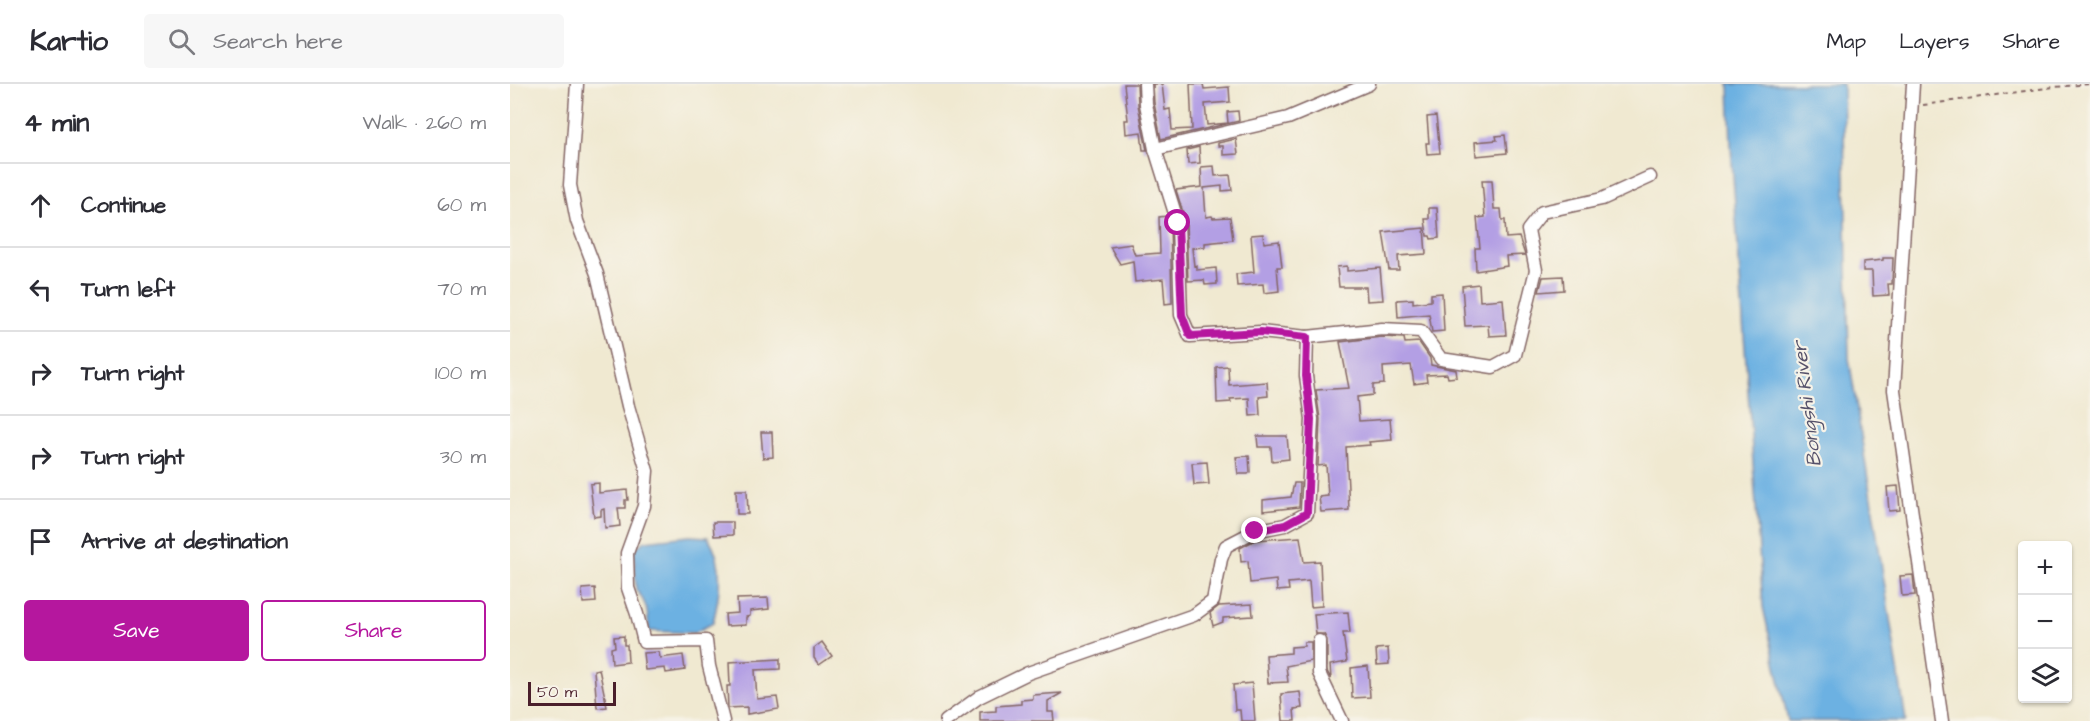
<!DOCTYPE html>
<meta charset="utf-8">
<style>
:root{--surface:#fff;--page:#f7f7f7;--text:#2b2b33;--muted:#7c7c81;--line:#e1e1e2;--accent:#b5179e}
body{margin:0;font-family:"Architects Daughter",sans-serif;background:var(--page);color:var(--text)}
.controls{position:absolute;right:18px;bottom:18px;display:grid;overflow:hidden;border-radius:6px;box-shadow:0 2px 4px #0004}
.controls button{width:54px;height:54px;display:grid;place-items:center;padding:0;border:0;border-bottom:2px solid var(--line);background:var(--surface);color:var(--text);font:30px sans-serif}
.scale{position:absolute;left:18px;bottom:15px;width:88px;box-sizing:border-box;padding-left:6px;border:3px solid #4a1f2b;border-top:0;font-size:16px;line-height:21px;white-space:nowrap;color:#4a1f2b;-webkit-text-stroke:4px #f7f3e8;paint-order:stroke}
.stop{position:absolute;width:18px;height:18px;margin:-14px;border:4px solid #b5179e;border-radius:50%;background:#fff}
.stop.end{background:#b5179e;border-color:#fff;box-shadow:0 2px 6px #0008}
.list{margin:0;padding:0;list-style:none}
h2{display:flex;justify-content:space-between;align-items:center;height:78px;margin:0;padding:0 24px;font-size:26px}
h2 small{font-size:20px;font-weight:400;color:var(--muted)}
.list li{display:grid;grid-template-columns:39px 1fr auto;gap:18px;align-items:center;box-sizing:border-box;height:84px;padding:0 24px;border-top:2px solid var(--line)}
.list b{display:block;font-size:22px;white-space:nowrap}
.list em{font-size:20px;font-style:normal;color:var(--muted)}
.actions{display:flex;gap:12px;padding:18px 24px}
.actions a{flex:1;padding:14px 0;border:2px solid var(--accent);border-radius:6px;text-align:center;font-size:21px;color:var(--accent)}
.actions .main{background:var(--accent);color:#fff}
.icon{flex:none;width:33px;height:33px;fill:none;stroke:currentColor;stroke-width:2;stroke-linecap:round;stroke-linejoin:round}
.map{position:relative;flex:none;width:1580px;height:637px;overflow:hidden}
header{display:flex;align-items:center;gap:36px;box-sizing:border-box;height:84px;padding:0 30px;background:var(--surface);border-bottom:2px solid var(--line)}
header strong{font-size:28px}
nav{display:flex;gap:33px;margin-inline-start:auto;font-size:21px}
.search{width:420px;height:54px;background:var(--page);display:flex;align-items:center;gap:15px;box-sizing:border-box;padding:0 21px;border-radius:6px;color:var(--muted);font-size:22px}
main{display:flex}
aside{flex:1;background:var(--surface)}
.map>svg:first-child{display:block}
</style>
<header>
<strong>Kartio</strong>
<div class="search"><svg class="icon" aria-label="search" viewBox="0 0 24 24"><circle cx="10" cy="10" r="6"/><path d="M15 15l6 6"/></svg>Search here</div>
<nav><a>Map</a><a>Layers</a><a>Share</a></nav>
</header>
<main>
<aside>
<h2>4 min<small>Walk · 260 m</small></h2>
<ul class="list">
<li><svg class="icon" aria-label="ahead" viewBox="0 0 24 24"><path d="M12 20V5M6 11l6-6 6 6"/></svg><div><b>Continue</b></div><em>60 m</em></li>
<li><svg class="icon" aria-label="left" viewBox="0 0 24 24"><path d="M17 20v-9H6M10 6l-5 5 5 5"/></svg><div><b>Turn left</b></div><em>70 m</em></li>
<li><svg class="icon" aria-label="right" viewBox="0 0 24 24"><path d="M7 20v-9h11M14 6l5 5-5 5"/></svg><div><b>Turn right</b></div><em>100 m</em></li>
<li><svg class="icon" aria-label="right" viewBox="0 0 24 24"><path d="M7 20v-9h11M14 6l5 5-5 5"/></svg><div><b>Turn right</b></div><em>30 m</em></li>
<li><svg class="icon" aria-label="arrive" viewBox="0 0 24 24"><path d="M6 21V4h12l-3 4 3 4H6"/></svg><div><b>Arrive at destination</b></div></li>
</ul>
<div class="actions"><a class="main">Save</a><a>Share</a></div>
</aside>
<div class="map">
<svg width="1580" height="637" viewBox="0 0 1580 637">
<rect width="100%" height="100%" fill="#f7f3e8"/>
<filter id="ink" filterUnits="userSpaceOnUse"><feTurbulence type="fractalNoise" baseFrequency=".0167" numOctaves="2"/><feDisplacementMap in="SourceGraphic" scale="12" xChannelSelector="R" yChannelSelector="G"/><feConvolveMatrix kernelMatrix="1 2 1 2 8 2 1 2 1" color-interpolation-filters="sRGB"/></filter>
<filter id="wash" filterUnits="userSpaceOnUse"><feTurbulence type="fractalNoise" baseFrequency=".008" numOctaves="4" result="noise"/><feDisplacementMap in="SourceGraphic" scale="24" xChannelSelector="R" yChannelSelector="G"/><feGaussianBlur stdDeviation="1.35" result="paint"/><feColorMatrix in="noise" values="0 0 0 0 0 0 0 0 0 0 0 0 0 0 0 0 0 1.4 0 .05"/><feComposite in="paint" operator="in"/></filter>
<g filter="url(#wash)">
<rect width="100%" height="100%" fill="#f0e9d1"/>
<g fill="#6cb1e2" stroke="#5b6886" stroke-width="1.5">
<polygon points="1219,0 1333,0 1339,274 1396,637 1278,637 1253,523 1221,63"/>
<path d="M 179,452 L 198,453 C 215,479 210,510 203,539 L 184,549 L 139,547 C 138,530 137,518 126,506 L 124,465 L 135,457 Z"/>
</g>
<g id="blocks">
<g fill="#b39fe4">
<polygon points="614,0 627,0 628,21 637,66 633,66 631,48 616,50 615,36 618,36"/>
<polygon points="643,0 652,0 655,26 660,25 662,46 682,45 680,0 693,0 694,5 719,3 720,18 695,20 697,41 718,39 717,28 728,27 729,37 651,55 644,19"/>
<polygon points="926,32 930,69 917,70 916,59 919,59 917,33"/>
<polygon points="995,51 997,69 966,72 965,58 987,56 986,52"/>
<polygon points="726,55 728,70 713,71 713,62 708,62 708,59"/>
<polygon points="689,63 690,79 678,80 677,66"/>
<polygon points="704,82 705,92 720,91 722,106 712,107 712,102 694,104 696,133 702,132 703,134 720,133 723,156 695,159 695,163 682,164 684,182 687,181 687,186 706,184 707,200 695,201 694,196 678,197 676,138 666,106 692,103 691,83"/>
<polygon points="972,96 982,96 984,125 991,125 992,136 995,136 996,154 1009,153 1015,171 996,172 997,182 966,187 965,164 970,164 967,134 975,133"/>
<polygon points="919,124 927,124 929,154 921,155 920,152 917,152 915,135 919,135"/>
<polygon points="657,132 660,140 662,219 655,220 653,195 625,198 623,177 610,180 600,163 621,160 625,171 650,169 649,133"/>
<polygon points="914,144 916,170 888,172 889,186 879,186 873,148"/>
<polygon points="753,150 754,159 769,157 772,183 767,183 769,207 754,209 753,200 727,202 726,190 744,188 741,151"/>
<polygon points="1373,174 1383,174 1382,200 1378,200 1379,211 1363,212 1362,187 1353,187 1353,178 1373,176"/>
<polygon points="837,182 837,187 870,184 873,216 857,217 856,203 829,203 827,183"/>
<polygon points="1053,192 1054,206 1029,208 1033,193"/>
<polygon points="969,200 970,217 993,215 996,251 979,252 978,241 955,242 952,202"/>
<polygon points="932,209 934,247 922,248 919,230 888,233 887,216 903,215 903,219 921,217 921,210"/>
<polygon points="872,253 894,254 895,259 909,258 920,274 921,281 946,286 947,293 938,294 937,290 916,291 917,298 904,300 901,281 873,283 874,300 863,301 863,311 847,313 849,337 880,335 882,356 859,358 860,361 836,363 839,426 811,428 809,413 818,412 816,381 808,382 810,335 806,306 839,304 830,258"/>
<polygon points="718,282 719,301 757,298 758,312 749,313 750,331 740,332 739,314 720,315 721,318 707,319 706,283"/>
<polygon points="251,348 262,348 263,373 253,374"/>
<polygon points="747,352 777,352 779,375 762,377 761,363 748,363"/>
<polygon points="739,372 740,388 738,390 728,390 726,373"/>
<polygon points="697,378 699,400 684,401 682,379"/>
<polygon points="89,399 89,409 117,406 118,416 115,416 115,424 108,424 110,442 95,444 94,425 91,426 91,432 84,433 80,400"/>
<polygon points="784,399 790,399 789,423 753,427 753,416 781,413"/>
<polygon points="1388,402 1390,426 1379,427 1377,403"/>
<polygon points="226,406 237,406 238,430 227,430"/>
<polygon points="203,438 223,438 223,451 204,452"/>
<polygon points="790,453 794,478 810,477 812,522 801,523 799,497 778,499 779,506 767,507 766,496 740,499 738,477 731,478 730,464 745,456"/>
<polygon points="1403,491 1405,511 1392,512 1390,492"/>
<polygon points="85,504 86,518 73,519 72,505"/>
<polygon points="258,514 259,525 240,527 240,532 236,533 236,541 216,542 215,530 228,529 227,515"/>
<polygon points="742,520 743,532 713,534 713,538 703,542 700,529 709,522"/>
<polygon points="838,528 840,549 833,549 837,578 820,581 821,595 817,587 817,556 814,550 806,550 804,530"/>
<polygon points="114,552 114,561 117,561 118,578 102,580 101,564 105,563 104,553"/>
<polygon points="312,558 322,572 309,581 304,574 304,564"/>
<polygon points="794,558 801,558 801,577 776,582 778,598 758,599 756,571 781,569 781,563 794,562"/>
<polygon points="878,564 879,580 867,581 866,565"/>
<polygon points="149,568 150,574 173,571 175,586 156,589 155,584 135,586 133,569"/>
<polygon points="270,575 270,585 245,586 247,615 267,613 269,625 237,630 237,623 218,624 217,602 220,602 219,578"/>
<polygon points="858,582 860,613 842,614 841,584"/>
<polygon points="89,585 97,623 87,624 84,586"/>
<polygon points="742,599 745,637 731,637 730,626 725,626 723,601"/>
<polygon points="790,608 792,624 784,625 785,637 773,637 771,610"/>
<polygon points="552,609 538,617 538,628 543,628 544,637 470,637 470,628 486,627 486,622 511,620 511,616 523,615 523,611"/>
</g>
</g>
</g>
<g filter="url(#ink)">
<use href="#blocks" fill-opacity="0" stroke="#846665" stroke-width="1.5"/>
<g fill="none" stroke-linecap="round" stroke-linejoin="round">
<defs>
<g id="street">
<polyline points="67,0 60,101 67,137 87,190 118,322 137,387 134,422 117,469 118,504 127,530 134,558 196,557 199,582 213,637"/>
<polyline points="1403,0 1384,306 1432,637"/>
<polyline points="645,65 778,34 859,0"/>
<polyline points="797,253 872,245 911,247 931,275 983,283 1005,271 1026,186 1018,146 1032,128 1092,115 1140,93"/>
<polyline points="809,557 809,589 832,637"/>
<polyline points="436,637 469,613 518,589 684,531 703,517 711,475 716,462 745,447 775,441 797,429 802,335 796,292 797,253 751,248 680,252 671,231 668,139 645,65 636,20 635,0"/>
</g>
</defs>
<use href="#street" stroke="#846665" stroke-width="15"/>
<polyline stroke="#846665" stroke-width="2" stroke-dasharray="4.5 4.5" stroke-linecap="butt" points="1413,21 1544,3 1580,0"/>
<use href="#street" stroke="#fff" stroke-width="12"/>
</g>
</g>
<g fill="none" stroke-linecap="round" stroke-linejoin="round" filter="url(#ink)">
<polyline stroke="#b5179e" stroke-width="8" points="668,139 672,231 680,252 751,248 797,253 796,292 801,335 797,429 775,441 745,447"/>
</g>
<g text-anchor="middle" dominant-baseline="central" stroke-width="4.5" stroke-linejoin="round" paint-order="stroke">
<g font-size="20" font-style="italic" fill="#56526b" stroke="#f7f3e8">
<text transform="translate(1297 320) rotate(-97)">Bongshi River</text>
</g>
</g>
</svg>
<div class="controls">
<button>+</button>
<button>−</button>
<button><svg class="icon" aria-label="layers" viewBox="0 0 24 24"><path d="M12 4l9 5-9 5-9-5zM3 14l9 5 9-5"/></svg></button>
</div>
<div class="scale">50 m</div>
<div class="stop" style="left:668px;top:139px"></div>
<div class="stop end" style="left:745px;top:447px"></div>
</div>
</main>
